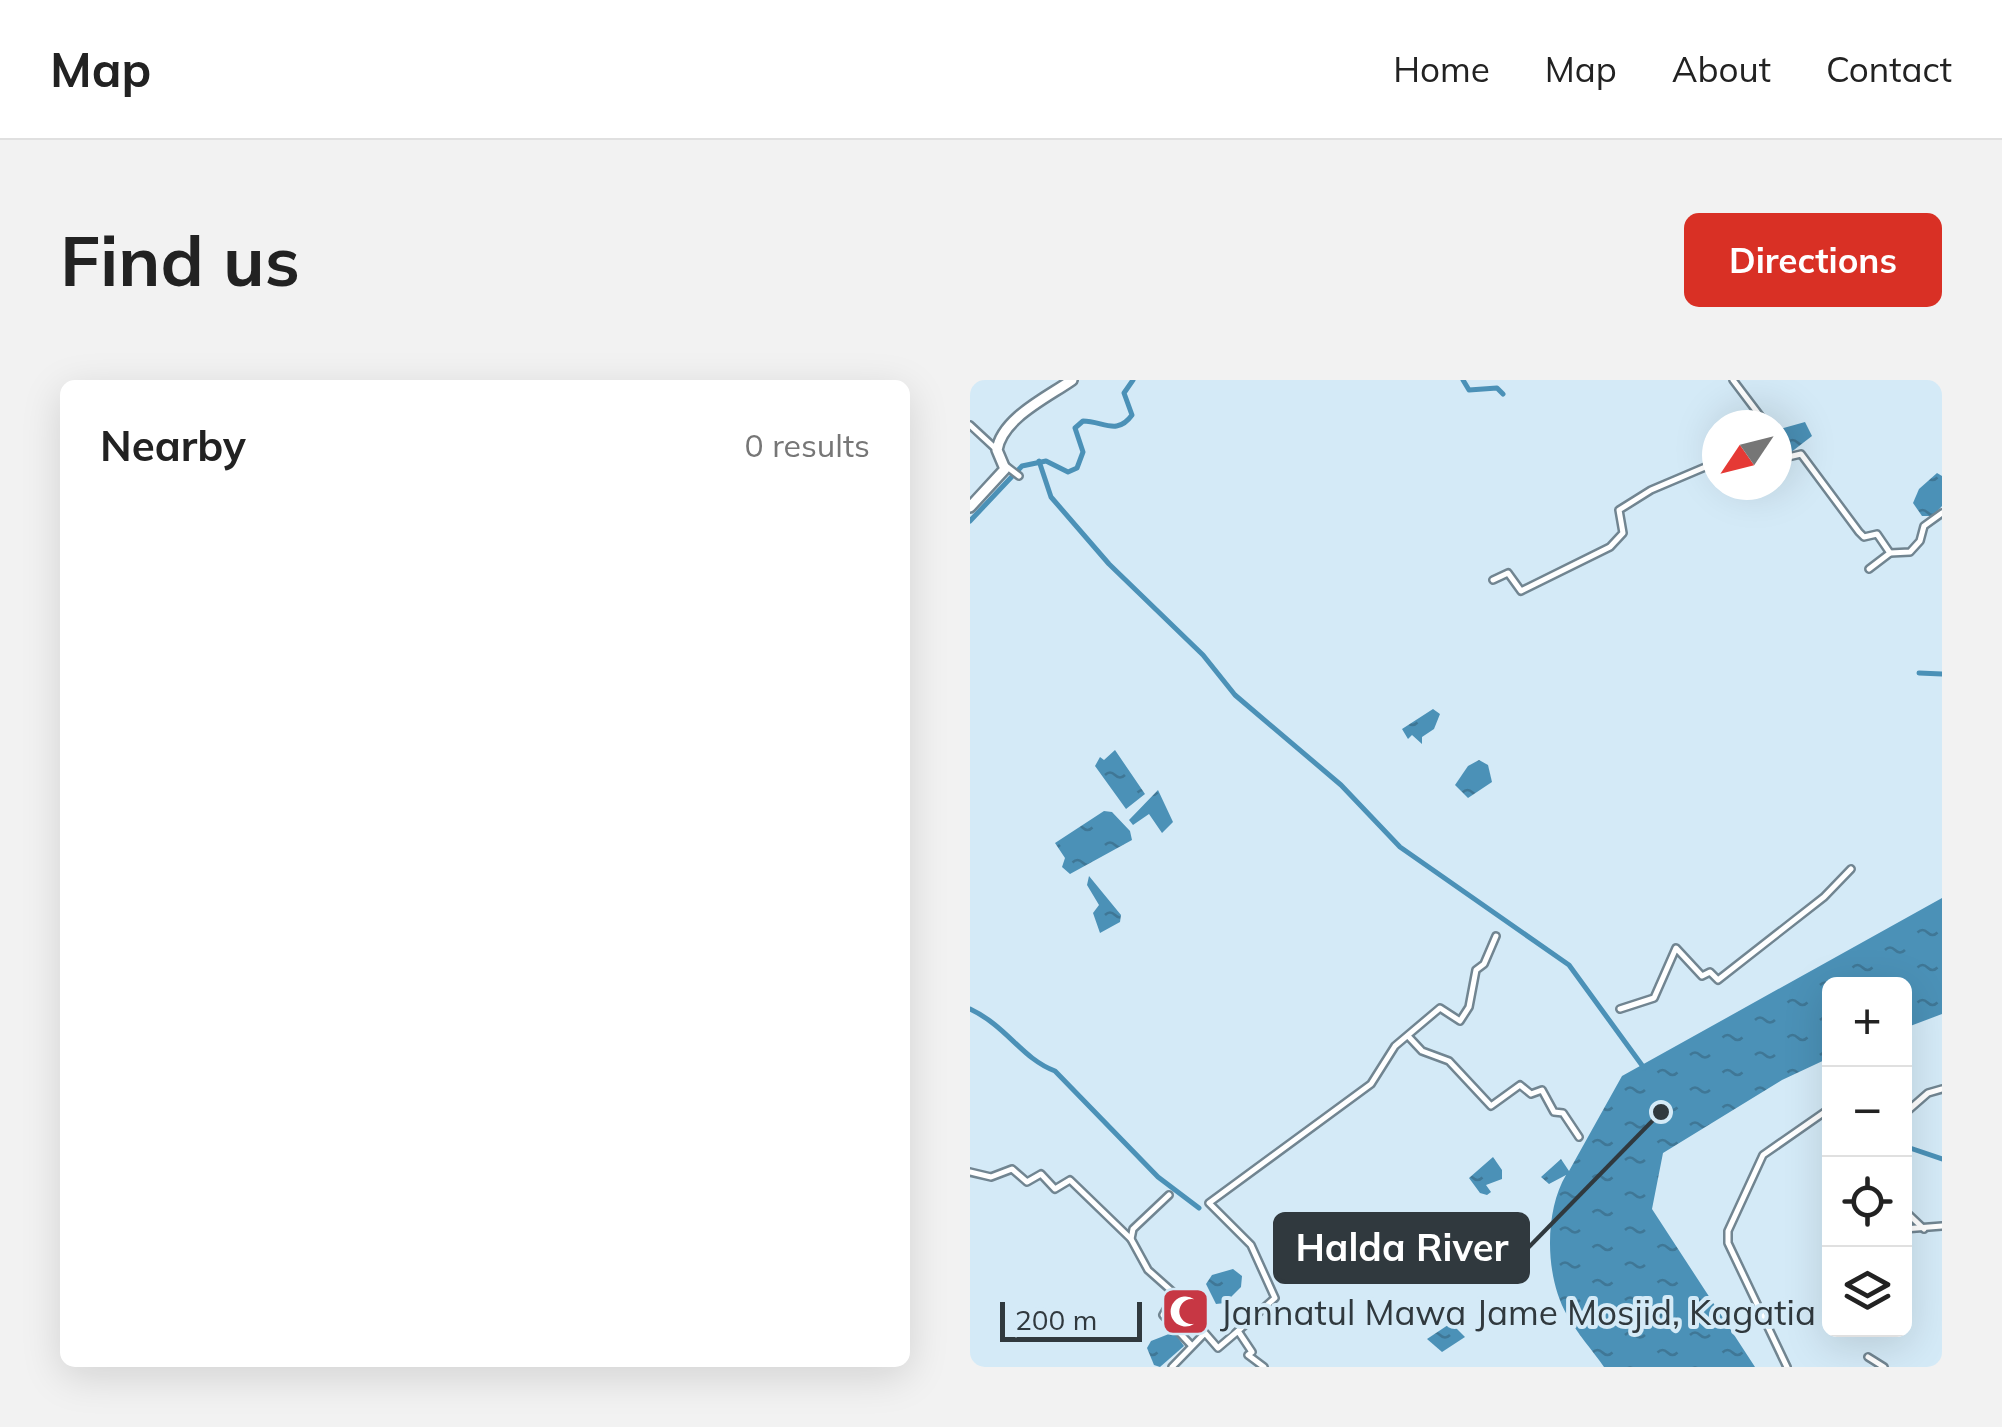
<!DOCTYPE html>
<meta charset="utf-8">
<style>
:root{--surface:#fff;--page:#f2f2f2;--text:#222;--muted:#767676;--line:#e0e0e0;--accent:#d93025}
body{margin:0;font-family:Mulish,sans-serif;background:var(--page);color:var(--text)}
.controls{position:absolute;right:30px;bottom:30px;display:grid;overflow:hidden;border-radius:15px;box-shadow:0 10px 40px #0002}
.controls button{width:90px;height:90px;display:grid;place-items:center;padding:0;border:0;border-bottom:2px solid var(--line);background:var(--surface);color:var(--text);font:50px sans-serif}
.compass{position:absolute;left:732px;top:30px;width:90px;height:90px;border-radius:50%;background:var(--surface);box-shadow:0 10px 40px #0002;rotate:235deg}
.scale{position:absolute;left:30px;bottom:25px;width:142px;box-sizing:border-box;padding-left:10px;border:5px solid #30393e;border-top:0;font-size:28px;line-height:35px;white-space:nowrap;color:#30393e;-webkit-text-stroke:8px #d4eaf7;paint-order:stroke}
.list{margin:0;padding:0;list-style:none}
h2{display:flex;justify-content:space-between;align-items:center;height:130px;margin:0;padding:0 40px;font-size:42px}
h2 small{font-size:32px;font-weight:400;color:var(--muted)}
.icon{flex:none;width:55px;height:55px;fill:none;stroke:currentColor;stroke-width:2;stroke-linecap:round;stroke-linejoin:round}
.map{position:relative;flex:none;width:972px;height:987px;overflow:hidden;border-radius:15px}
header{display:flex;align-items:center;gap:60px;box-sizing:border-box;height:140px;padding:0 50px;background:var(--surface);border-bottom:2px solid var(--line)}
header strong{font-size:48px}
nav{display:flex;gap:55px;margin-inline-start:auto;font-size:35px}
.intro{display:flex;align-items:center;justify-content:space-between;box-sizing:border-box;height:240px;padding:0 60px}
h1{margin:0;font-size:70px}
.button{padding:25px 45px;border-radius:15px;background:var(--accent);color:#fff;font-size:35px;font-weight:700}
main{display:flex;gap:60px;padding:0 60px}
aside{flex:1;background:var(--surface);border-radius:15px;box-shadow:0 10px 40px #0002}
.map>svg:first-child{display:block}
</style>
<header>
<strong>Map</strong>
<nav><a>Home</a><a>Map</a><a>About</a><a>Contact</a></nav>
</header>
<div class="intro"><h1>Find us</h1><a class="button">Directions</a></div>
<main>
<aside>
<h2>Nearby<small>0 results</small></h2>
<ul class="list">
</ul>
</aside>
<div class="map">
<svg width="972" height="987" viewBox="0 0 972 987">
<defs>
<pattern id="water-ripples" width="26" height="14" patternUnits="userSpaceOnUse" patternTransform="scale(2.5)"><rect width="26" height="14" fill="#4b91b7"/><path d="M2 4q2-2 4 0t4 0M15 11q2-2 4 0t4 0" fill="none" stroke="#3f7796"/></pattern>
</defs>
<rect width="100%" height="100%" fill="#d4eaf7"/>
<g fill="url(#water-ripples)">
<polygon points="835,42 842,56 820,73 808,59 810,49"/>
<polygon points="967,93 972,96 972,126 963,136 952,136 943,123 949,109"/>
<polygon points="463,329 470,334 464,349 452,357 452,364 442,355 438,359 432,349"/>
<polygon points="145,370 175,414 156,429 125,386 130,377 134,380"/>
<polygon points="509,380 518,385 522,402 498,418 485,405 498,386"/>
<polygon points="188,410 203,442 192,453 179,434 163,445 159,440"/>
<polygon points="134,431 142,432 160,451 162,460 100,494 92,487 95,478 85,463"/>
<polygon points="119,496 151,535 150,542 130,553 123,533 129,525 117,505"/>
<path d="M 972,518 L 972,634 L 935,648 L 934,604 L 859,604 L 859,678 L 812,700 L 693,773 L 682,829 L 785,987 L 634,987 C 622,970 607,953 597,935 C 575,897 574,832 596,795 L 579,804 L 571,797 L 591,779 L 599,791 L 652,696 Z"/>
<polygon points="523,777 532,790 532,799 516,805 521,812 517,815 510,813 499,798"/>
<polygon points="263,889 272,896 271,907 255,923 246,924 236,904 242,895"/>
<polygon points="481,943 495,957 472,972 457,959"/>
<polygon points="204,952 214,966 190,987 184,985 177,968 181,961"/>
</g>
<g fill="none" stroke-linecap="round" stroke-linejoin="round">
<g stroke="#4b91b7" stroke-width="5">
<polyline points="493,0 499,10 527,8 533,14"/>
<polyline points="69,81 81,117 139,184 233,275 265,315 371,405 430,467 599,585 674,688"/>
<path d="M 0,141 L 52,86 L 76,81 L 98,92 L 107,88 L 113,72 L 105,48 L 113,41 C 133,41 147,56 162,35 L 154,13 L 163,0"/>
<polyline points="949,293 972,294"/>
<path d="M 0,629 C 38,647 51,678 85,691 L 188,797 L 229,828"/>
<polyline points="934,766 972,779"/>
</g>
<defs>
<g id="minor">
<polyline points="763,0 797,45"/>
<polyline points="0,45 27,70"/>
<polyline points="807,73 814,78 831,74 889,152 894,157 907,154 920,173 940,172 950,161 954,146 972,133"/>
<polyline points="36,86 49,96"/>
<polyline points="899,189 920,173"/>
<polyline points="523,200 538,193 551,211 640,167 653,153 649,130 681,110 747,82"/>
<polyline points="650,629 684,618 706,568 732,596 740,592 748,600 854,517 881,489"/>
<polyline points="438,656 452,671 479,681 521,726 550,705 561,714 572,710 584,732 593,733 609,757"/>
<polyline points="934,734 958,713 972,709"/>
<polyline points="0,792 21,797 42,789 57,802 71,794 85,809 100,800 161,859"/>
<polyline points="199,815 163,849 161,859 178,890 205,914 193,935 221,965"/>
<polyline points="934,830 954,849"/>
<polyline points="934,849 972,846"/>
<polyline points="268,951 305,918 281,865 239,823 401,704 425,666 470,628 490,641 499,627 506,590 514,584 526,556"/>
<polyline points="898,977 914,987"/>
<polyline points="202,987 235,953 248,968 268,951 282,972 278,975 294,987"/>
<polyline points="817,987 758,863 758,851 793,775 859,729"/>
</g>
<path id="secondary" d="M 0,127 L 35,89 L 27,70 C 32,38 78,17 102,0"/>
</defs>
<use href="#minor" stroke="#718591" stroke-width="10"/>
<use href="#secondary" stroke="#718591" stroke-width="14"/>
<use href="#minor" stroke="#fff" stroke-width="5"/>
<use href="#secondary" stroke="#fff" stroke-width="9"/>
</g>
<defs>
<symbol id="mosque-square" viewBox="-11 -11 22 22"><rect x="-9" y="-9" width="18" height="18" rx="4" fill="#c73744" stroke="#d4eaf7"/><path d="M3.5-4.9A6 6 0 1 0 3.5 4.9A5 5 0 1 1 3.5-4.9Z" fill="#fff"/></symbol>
</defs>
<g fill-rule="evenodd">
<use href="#mosque-square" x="188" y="904" width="55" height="55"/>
</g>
<g text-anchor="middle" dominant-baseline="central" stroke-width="8" stroke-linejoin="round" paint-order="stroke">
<g font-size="35" fill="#30393e" stroke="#d4eaf7" text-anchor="start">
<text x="250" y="932">Jannatul Mawa Jame Mosjid, Kagatia</text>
</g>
</g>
<path fill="none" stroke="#30393e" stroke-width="4" d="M691 732L558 868"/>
<circle fill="#30393e" stroke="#d4eaf7" stroke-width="4" cx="691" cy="732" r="10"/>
<rect fill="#30393e" stroke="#30393e" stroke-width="4" x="305" y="834" width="253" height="68" rx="10"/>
<g font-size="38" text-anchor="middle" font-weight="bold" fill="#fff">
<text x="432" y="881">Halda River</text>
</g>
</svg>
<div class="controls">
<button>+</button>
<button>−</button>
<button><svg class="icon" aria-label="locate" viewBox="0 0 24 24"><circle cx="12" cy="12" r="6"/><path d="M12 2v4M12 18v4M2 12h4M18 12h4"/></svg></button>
<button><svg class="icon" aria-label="layers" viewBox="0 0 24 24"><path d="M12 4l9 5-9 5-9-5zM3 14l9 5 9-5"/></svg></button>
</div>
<svg class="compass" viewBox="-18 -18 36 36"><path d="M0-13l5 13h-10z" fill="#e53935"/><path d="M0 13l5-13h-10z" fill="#767676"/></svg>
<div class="scale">200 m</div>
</div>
</main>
